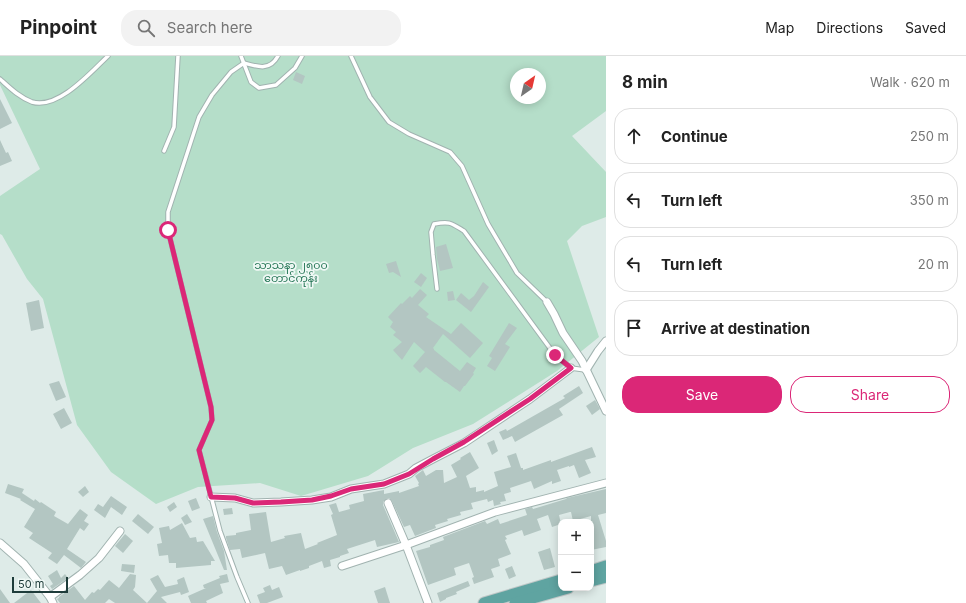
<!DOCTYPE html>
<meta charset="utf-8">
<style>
:root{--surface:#fff;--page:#f2f2f2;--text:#222;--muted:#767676;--line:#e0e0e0;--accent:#db2777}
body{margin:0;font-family:Inter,"Noto Sans Myanmar",sans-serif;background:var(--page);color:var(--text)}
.controls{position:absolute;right:12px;bottom:12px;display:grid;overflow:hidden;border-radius:8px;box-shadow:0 2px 10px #0003}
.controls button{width:36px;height:36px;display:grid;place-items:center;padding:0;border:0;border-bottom:1px solid var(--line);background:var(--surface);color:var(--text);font:20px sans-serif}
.compass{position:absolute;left:510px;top:12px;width:36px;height:36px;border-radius:50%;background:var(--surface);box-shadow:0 2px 10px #0003;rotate:34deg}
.scale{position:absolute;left:12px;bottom:10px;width:56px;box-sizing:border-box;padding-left:4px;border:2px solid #1e3c3a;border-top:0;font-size:11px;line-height:14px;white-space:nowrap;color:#1e3c3a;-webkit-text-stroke:3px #eff8f5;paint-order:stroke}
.stop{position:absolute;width:12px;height:12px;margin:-9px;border:3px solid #db2777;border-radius:50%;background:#fff}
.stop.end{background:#db2777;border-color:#fff;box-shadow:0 1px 4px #0008}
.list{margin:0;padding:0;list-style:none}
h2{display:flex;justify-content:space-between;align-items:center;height:52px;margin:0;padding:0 16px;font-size:17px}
h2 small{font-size:13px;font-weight:400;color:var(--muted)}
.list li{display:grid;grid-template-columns:26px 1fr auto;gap:12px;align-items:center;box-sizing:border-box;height:56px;margin:0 8px 8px;padding:0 8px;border:1px solid var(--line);border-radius:16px}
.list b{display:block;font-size:15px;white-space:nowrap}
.list em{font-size:13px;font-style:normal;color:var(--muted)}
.actions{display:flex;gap:8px;padding:12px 16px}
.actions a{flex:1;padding:9px 0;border:1px solid var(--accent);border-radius:16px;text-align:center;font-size:14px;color:var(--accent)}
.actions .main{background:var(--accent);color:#fff}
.icon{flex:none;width:22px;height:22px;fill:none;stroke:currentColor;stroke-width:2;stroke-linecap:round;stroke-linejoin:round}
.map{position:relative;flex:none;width:606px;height:547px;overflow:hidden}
header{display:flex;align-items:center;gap:24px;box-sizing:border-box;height:56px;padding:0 20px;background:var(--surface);border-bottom:1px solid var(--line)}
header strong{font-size:19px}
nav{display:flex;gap:22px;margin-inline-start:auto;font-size:14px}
.search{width:280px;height:36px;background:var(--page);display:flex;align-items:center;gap:10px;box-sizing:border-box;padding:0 14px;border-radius:16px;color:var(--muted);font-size:15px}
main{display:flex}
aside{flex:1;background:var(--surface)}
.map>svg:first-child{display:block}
</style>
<header>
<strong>Pinpoint</strong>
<div class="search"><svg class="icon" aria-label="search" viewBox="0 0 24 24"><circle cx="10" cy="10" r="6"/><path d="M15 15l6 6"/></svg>Search here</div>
<nav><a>Map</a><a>Directions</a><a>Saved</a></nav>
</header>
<main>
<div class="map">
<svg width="606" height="547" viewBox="0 0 606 547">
<rect width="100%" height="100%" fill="#deebe8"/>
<path fill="#b5dec9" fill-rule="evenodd" d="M 0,0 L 606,0 L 606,55 L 572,80 L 606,116 L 606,161 L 582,170 L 567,185 L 599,281 L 557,315 L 473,368 L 413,392 L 368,420 L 301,440 L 260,427 L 198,431 L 156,448 L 111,416 L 77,369 L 43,243 L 27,223 L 2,179 L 0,178 L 0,140 L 40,113 L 0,29 ZM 516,18 L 540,18 L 540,42 L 516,42 Z"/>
<g fill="#b3c6c2">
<polygon points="296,16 305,20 302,28 293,24"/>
<polygon points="0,43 12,67 0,73"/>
<polygon points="0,84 6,97 8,96 12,105 0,110"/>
<polygon points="446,188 453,212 440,215 437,203 436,191"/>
<polygon points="396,205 401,221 393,216 389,217 386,208"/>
<polygon points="421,217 427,222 421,231 414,226"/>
<polygon points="483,226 489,231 471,256 456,244 461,237 469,244 474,240"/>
<polygon points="420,233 427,239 418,249 429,258 426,261 451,278 461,267 483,287 470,302 443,278 433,292 434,293 434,294 460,315 467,306 476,312 473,317 474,318 465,330 464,330 460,336 446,326 445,326 426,311 420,317 413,310 425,296 414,286 402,304 393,294 402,286 393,279 396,276 390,271 393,266 388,261 401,247 402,248 410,240 412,242"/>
<polygon points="453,235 455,244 448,245 447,236"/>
<polygon points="39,244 44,272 31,275 26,247"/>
<polygon points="509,267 517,272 505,288 510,291 495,315 487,310 492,302 489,300"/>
<polygon points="59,325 66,341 56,345 49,328"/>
<polygon points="579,330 583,337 559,353 563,359 515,386 512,380 503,384 499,376 506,373 507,375 565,342 563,340"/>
<polygon points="595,344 600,353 592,359 586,350"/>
<polygon points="64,352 72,367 61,373 53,358"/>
<polygon points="494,384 498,395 492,399 487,387"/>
<polygon points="592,391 596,401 585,404 591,417 579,422 574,409 569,411 569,410 557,414 561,425 552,428 552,425 534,433 531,425 510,432 511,436 504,438 506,445 500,446 501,448 494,450 493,444 488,446 487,443 471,447 473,453 460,456 461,459 447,463 448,465 435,469 436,472 415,480 410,469 404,471 392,445 389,442 386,443 383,446 383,449 399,486 377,491 375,484 347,493 349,497 340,500 340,501 330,504 331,510 324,512 322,505 309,510 309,512 300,515 300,514 286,519 282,510 269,513 265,497 242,502 240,493 230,494 226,482 226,480 236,479 236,477 251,474 249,458 266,456 271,486 285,482 284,480 301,477 305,493 318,488 317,487 337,479 331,459 333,458 329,449 336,447 339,456 350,453 349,449 364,445 363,438 384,434 384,438 399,435 399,437 419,430 418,428 419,427 415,420 423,414 426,420 436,414 443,414 444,427 457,421 451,409 461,403 460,402 470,396 479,412 466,420 470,432 476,431 476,436 484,434 484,436 498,430 494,416 511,411 507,400 516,397 521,412 523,412 523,414 551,404 551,406"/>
<polygon points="8,428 24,433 22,437 34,445 35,443 40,447 41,446 56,456 54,460 68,468 80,453 88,459 84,465 89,468 84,475 80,472 67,493 86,506 81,512 64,499 57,508 48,502 52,497 29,482 33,477 24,471 35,453 20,444 21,443 5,437"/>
<polygon points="85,430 89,436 83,441 78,436"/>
<polygon points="606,433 606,457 598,459 606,485 606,491 591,494 591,460 573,465 571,456 570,456 559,459 561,468 552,471 548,459 537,463 541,474 524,480 522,474 505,480 507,483 505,484 511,498 498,503 500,510 491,513 494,521 474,528 472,522 474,521 469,507 454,512 456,519 428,529 416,495 430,491 430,489 444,484 443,481 485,465 487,468 498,463 500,468 527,459 525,453 532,451 533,453 566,443 567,442"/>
<polygon points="111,440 127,451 122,459 111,451 105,462 94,454 98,448 103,451"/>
<polygon points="196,442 200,452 192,455 188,445"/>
<polygon points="174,446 177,451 170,456 167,451"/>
<polygon points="232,452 233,458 224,459 223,453"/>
<polygon points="138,458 154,471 148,478 132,465"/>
<polygon points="187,458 192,466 185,469 181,462"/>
<polygon points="213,460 217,476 224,495 227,514 224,514 203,463"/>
<polygon points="182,467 190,482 196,481 197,486 203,485 215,505 211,505 211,509 176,512 176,507 169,507 168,499 159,500 157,488 162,487 159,472 169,470 170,474"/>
<polygon points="125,478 133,485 123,497 115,490"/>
<polygon points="550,492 555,511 544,514 538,496"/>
<polygon points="122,508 135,509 134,517 121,515"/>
<polygon points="512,510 516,520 509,523 505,513"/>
<polygon points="57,514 61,522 65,518 68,522 52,533 50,530 53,528 48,520"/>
<polygon points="130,518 136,519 135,531 133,534 147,547 157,535 150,523 158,519 165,531 178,528 177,524 184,521 189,536 181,539 180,536 161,541 167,547 115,547 109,543 105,547 60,547 57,543 59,542 59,541 74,530 85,544 92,536 94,537 98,533 100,534 109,524 119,532"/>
<polygon points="227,518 229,526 220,528 223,537 206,545 207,547 191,547 188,540 206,532 204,532 203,529 220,522 219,520"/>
<polygon points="468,525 470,530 456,536 457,538 446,542 446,543 440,546 437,537"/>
<polygon points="270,529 272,534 279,531 283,541 267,547 260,547 257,539 265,536 263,532"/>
<polygon points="385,531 390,547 378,547 374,535"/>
<polygon points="0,533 10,547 0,547"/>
<polygon points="31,534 41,547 14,547"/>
</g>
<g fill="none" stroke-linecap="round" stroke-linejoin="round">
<defs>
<g id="service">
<polyline points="241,0 251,26 259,32 276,29 295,12 302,0"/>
<polyline points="351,0 370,41 389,66 409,78 450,96 462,110 488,168 517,217 547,246"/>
<path d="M 0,23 C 10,32 19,41 32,46 C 58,54 91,16 108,0"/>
<polyline points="164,95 174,71 178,0"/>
<path d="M 437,233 L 433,199 L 431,176 L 434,168 C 450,165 451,167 464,175 L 555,299 L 571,312 L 585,314"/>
<path d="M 248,547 L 237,521 L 220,475 L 199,394 L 212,364 L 211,351 L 168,174 L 168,156 L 199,61 L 212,39 L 231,16 L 244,7 C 258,11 270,15 278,0"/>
</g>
<g id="minor">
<polyline points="547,246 554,258 563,277 582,305 606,355"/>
<polyline points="586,314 598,295 606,285"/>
<polyline points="211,441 235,442 253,447 281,446 312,444 331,441 351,433 384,428 409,418 416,412 433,403 464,387 530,343 571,312"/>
<polyline points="388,447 406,489 428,547"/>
<polyline points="0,487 24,508 50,541 53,547"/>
<polyline points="342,510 406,489 495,456 606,427"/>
<polyline points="50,541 80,519 99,502 120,475"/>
</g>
<g id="primary">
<polyline points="591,515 606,510"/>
<polyline points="591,525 606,521"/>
<polyline points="484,547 561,524"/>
<polyline points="515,547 568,532"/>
</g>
</defs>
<use href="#service" stroke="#a1b3b0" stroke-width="5.5"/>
<use href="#minor" stroke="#a1b3b0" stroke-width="9"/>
<use href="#primary" stroke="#c0c8c8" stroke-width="13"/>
<use href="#service" stroke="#fff" stroke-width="3.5"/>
<use href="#minor" stroke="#fff" stroke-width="7"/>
<use href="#primary" stroke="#5fa4a1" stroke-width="11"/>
</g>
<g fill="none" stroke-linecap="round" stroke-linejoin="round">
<polyline stroke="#db2777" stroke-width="5" points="168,174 211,351 212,364 199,394 211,441 235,442 253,447 281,446 312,444 331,440 351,433 384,428 409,418 433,403 464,386 530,343 571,312 555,299"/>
</g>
<g text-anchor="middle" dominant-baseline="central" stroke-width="3.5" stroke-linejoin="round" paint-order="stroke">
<g font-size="11" fill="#257656" stroke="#eff8f5">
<text x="291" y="209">သာသနာ ၂၅၀၀<tspan x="291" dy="13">တောင်ကုန်း</tspan></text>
</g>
</g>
</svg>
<div class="controls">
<button>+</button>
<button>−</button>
</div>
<svg class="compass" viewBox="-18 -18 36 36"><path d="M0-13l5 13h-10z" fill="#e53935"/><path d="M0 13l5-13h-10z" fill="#767676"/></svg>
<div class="scale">50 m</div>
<div class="stop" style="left:168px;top:174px"></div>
<div class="stop end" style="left:555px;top:299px"></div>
</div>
<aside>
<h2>8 min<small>Walk · 620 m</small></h2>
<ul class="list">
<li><svg class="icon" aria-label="ahead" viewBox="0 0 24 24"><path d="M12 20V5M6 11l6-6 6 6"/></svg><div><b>Continue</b></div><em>250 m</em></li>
<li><svg class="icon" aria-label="left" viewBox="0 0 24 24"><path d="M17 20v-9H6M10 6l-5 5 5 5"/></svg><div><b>Turn left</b></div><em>350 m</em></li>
<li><svg class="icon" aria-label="left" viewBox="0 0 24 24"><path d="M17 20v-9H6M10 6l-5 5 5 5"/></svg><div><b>Turn left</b></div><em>20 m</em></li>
<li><svg class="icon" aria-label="arrive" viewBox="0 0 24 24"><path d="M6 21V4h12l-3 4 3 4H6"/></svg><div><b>Arrive at destination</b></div></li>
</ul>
<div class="actions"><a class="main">Save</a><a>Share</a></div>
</aside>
</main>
